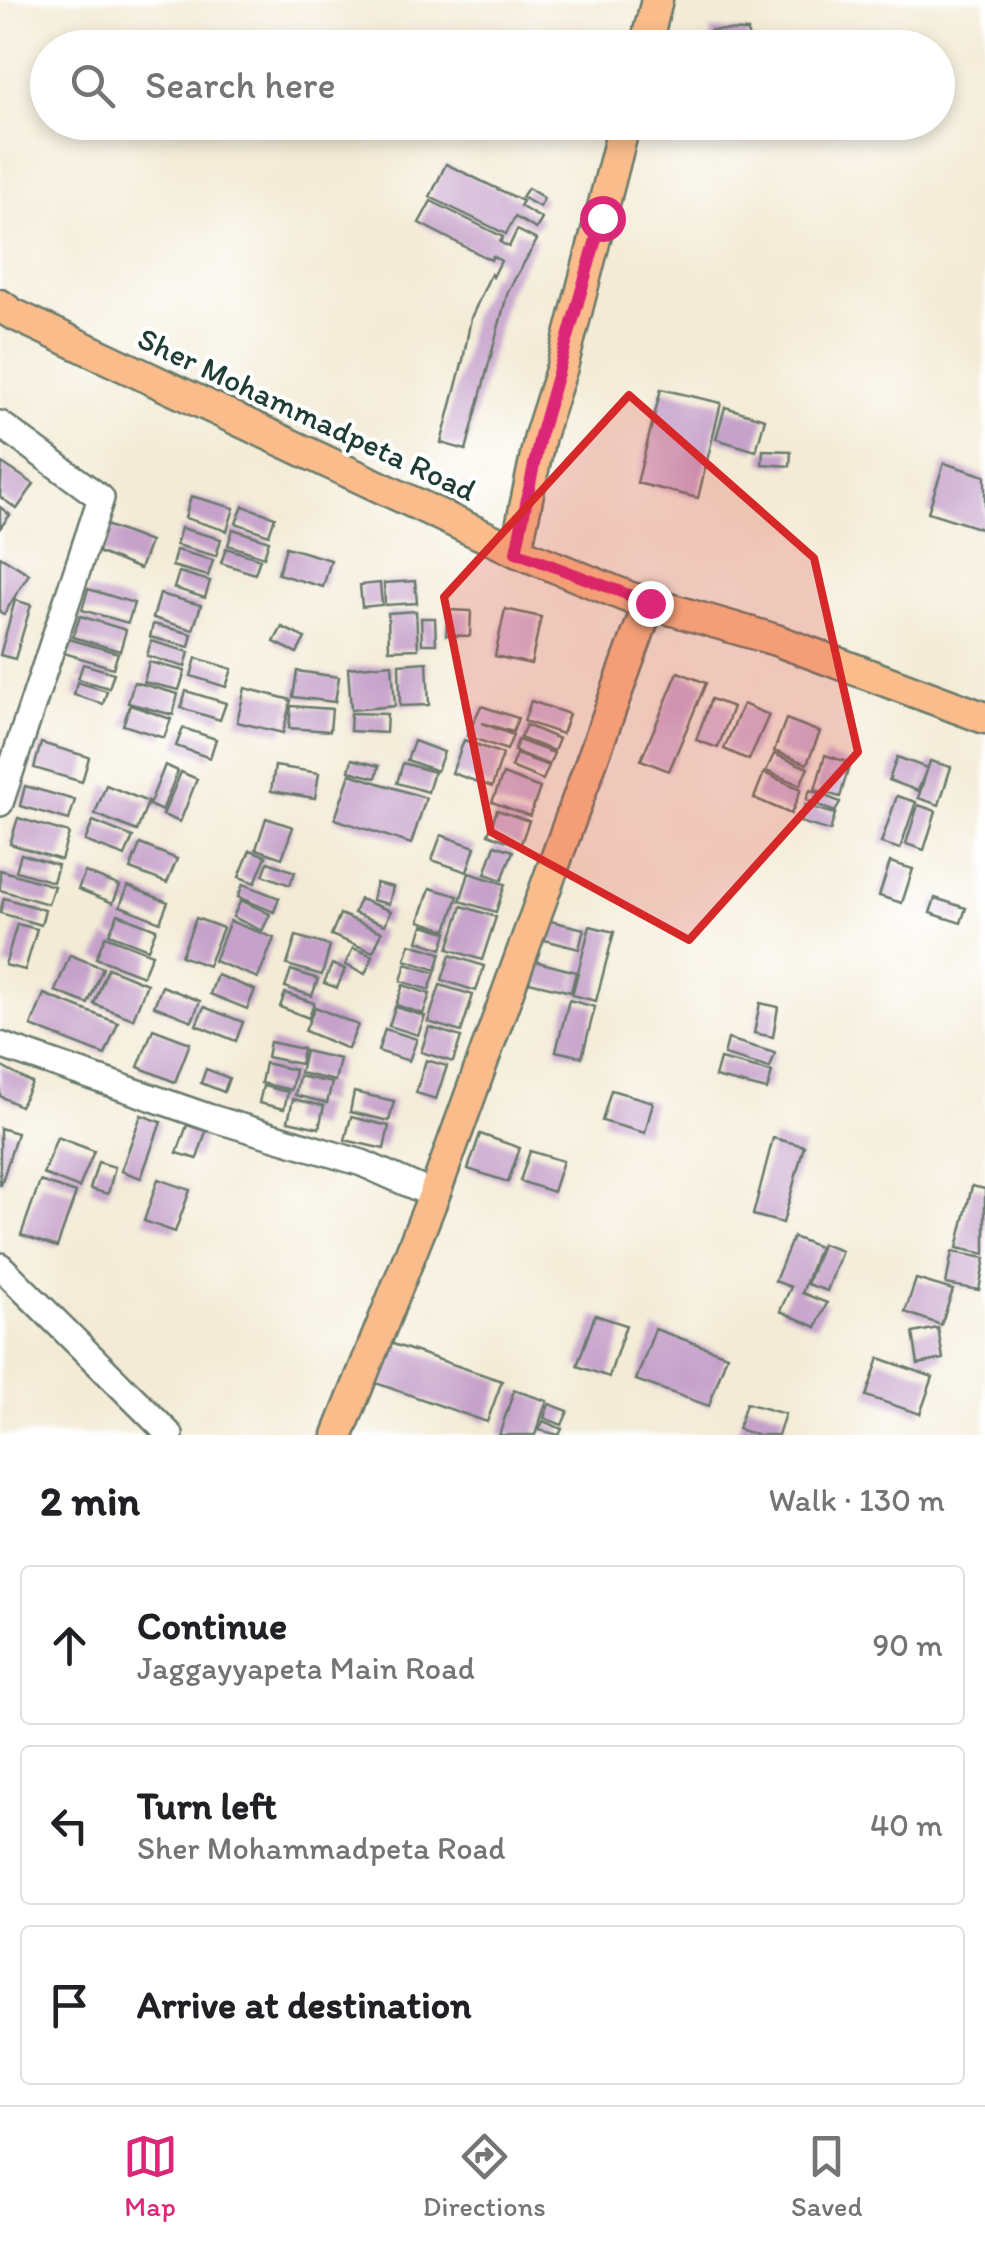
<!DOCTYPE html>
<meta charset="utf-8">
<style>
:root{--surface:#fff;--page:#f2f2f2;--text:#202124;--muted:#757577;--line:#e0e0e0;--accent:#db2777}
body{margin:0;font-family:Itim,sans-serif;background:var(--page);color:var(--text)}
.stop{position:absolute;width:30px;height:30px;margin:-22px;border:8px solid #db2777;border-radius:50%;background:#fff}
.stop.end{background:#db2777;border-color:#fff;box-shadow:0 2px 10px #0008}
.list{margin:0;padding:0;list-style:none}
h2{display:flex;justify-content:space-between;align-items:center;height:130px;margin:0;padding:0 40px;font-size:42px}
h2 small{font-size:32px;font-weight:400;color:var(--muted)}
.list li{display:grid;grid-template-columns:65px 1fr auto;gap:30px;align-items:center;box-sizing:border-box;height:160px;margin:0 20px 20px;padding:0 20px;border:2px solid var(--line);border-radius:10px}
.list b{display:block;font-size:38px;white-space:nowrap}
.list p{margin:0;font-size:32px;white-space:nowrap;color:var(--muted)}
.list em{font-size:32px;font-style:normal;color:var(--muted)}
.icon{flex:none;width:55px;height:55px;fill:none;stroke:currentColor;stroke-width:2;stroke-linecap:round;stroke-linejoin:round}
.map{position:relative;flex:none;width:985px;height:1435px;overflow:hidden}
.search{position:absolute;background:var(--surface);box-shadow:0 5px 15px #0003;left:30px;right:30px;top:30px;height:110px;display:flex;align-items:center;gap:25px;box-sizing:border-box;padding:0 35px;border-radius:55px;color:var(--muted);font-size:38px}
.sheet{height:670px;background:var(--surface)}
nav{display:flex;justify-content:space-around;align-items:center;box-sizing:border-box;height:140px;border-top:2px solid var(--line);background:var(--surface);font-size:28px;color:var(--muted)}
nav a{display:grid;justify-items:center;gap:5px}
nav .on{color:var(--accent)}
.map>svg:first-child{display:block}
</style>
<div class="map">
<svg width="985" height="1435" viewBox="0 0 985 1435">
<rect width="100%" height="100%" fill="#fff"/>
<filter id="ink" filterUnits="userSpaceOnUse"><feTurbulence type="fractalNoise" baseFrequency=".01" numOctaves="2"/><feDisplacementMap in="SourceGraphic" scale="20" xChannelSelector="R" yChannelSelector="G"/><feConvolveMatrix kernelMatrix="1 2 1 2 8 2 1 2 1" color-interpolation-filters="sRGB"/></filter>
<filter id="wash" filterUnits="userSpaceOnUse"><feTurbulence type="fractalNoise" baseFrequency=".0048" numOctaves="4" result="noise"/><feDisplacementMap in="SourceGraphic" scale="40" xChannelSelector="R" yChannelSelector="G"/><feGaussianBlur stdDeviation="2.25" result="paint"/><feColorMatrix in="noise" values="0 0 0 0 0 0 0 0 0 0 0 0 0 0 0 0 0 1.4 0 .05"/><feComposite in="paint" operator="in"/></filter>
<g filter="url(#wash)">
<rect width="100%" height="100%" fill="#f3ebd5"/>
<g id="blocks">
<g fill="#c6a2ca">
<polygon points="711,30 748,31 748,48 710,48"/>
<polygon points="446,164 523,201 520,206 542,219 536,229 515,217 506,234 430,197"/>
<polygon points="528,188 544,198 540,207 522,197"/>
<polygon points="431,201 503,237 500,242 509,247 517,230 537,240 508,291 466,450 441,443 463,360 471,318 491,274 493,277 501,261 493,256 491,260 419,223"/>
<polygon points="661,389 721,403 698,498 637,483"/>
<polygon points="725,407 765,419 756,451 716,439"/>
<polygon points="763,450 791,451 790,466 762,464"/>
<polygon points="2,463 34,484 17,509 0,497"/>
<polygon points="944,463 985,476 985,530 928,512"/>
<polygon points="191,496 234,508 227,531 185,518"/>
<polygon points="243,506 275,517 269,535 236,523"/>
<polygon points="0,507 10,515 0,528"/>
<polygon points="106,525 150,542 140,569 95,551"/>
<polygon points="181,528 221,539 216,556 176,545"/>
<polygon points="233,529 269,541 264,557 228,545"/>
<polygon points="286,547 331,560 323,587 278,574"/>
<polygon points="226,548 260,559 255,574 221,563"/>
<polygon points="176,550 213,560 208,576 172,566"/>
<polygon points="0,556 29,574 4,614 0,612"/>
<polygon points="179,572 210,581 205,598 174,588"/>
<polygon points="415,581 417,603 385,605 384,583"/>
<polygon points="380,583 382,605 362,607 360,585"/>
<polygon points="88,589 134,603 128,623 82,610"/>
<polygon points="160,594 201,605 193,630 153,618"/>
<polygon points="15,600 31,605 15,659 0,655"/>
<polygon points="505,609 541,617 531,664 495,656"/>
<polygon points="448,610 471,611 470,636 446,635"/>
<polygon points="416,611 418,649 389,650 388,613"/>
<polygon points="80,616 126,630 120,651 73,637"/>
<polygon points="421,618 435,618 436,644 422,644"/>
<polygon points="153,624 192,634 189,647 150,637"/>
<polygon points="282,627 305,638 297,653 274,642"/>
<polygon points="69,639 118,653 113,668 64,653"/>
<polygon points="151,641 189,652 185,667 147,656"/>
<polygon points="196,658 232,669 226,687 191,676"/>
<polygon points="149,662 185,671 179,690 144,682"/>
<polygon points="427,662 429,705 400,706 399,664"/>
<polygon points="83,664 114,673 109,688 78,679"/>
<polygon points="392,664 395,706 351,710 348,668"/>
<polygon points="297,671 339,677 335,702 293,697"/>
<polygon points="678,672 706,683 669,771 641,760"/>
<polygon points="77,682 107,691 103,704 74,695"/>
<polygon points="134,682 178,694 173,715 128,703"/>
<polygon points="245,688 291,700 283,733 237,722"/>
<polygon points="186,691 226,703 220,720 181,708"/>
<polygon points="711,699 733,707 718,748 696,740"/>
<polygon points="531,701 569,714 562,734 524,721"/>
<polygon points="743,704 769,715 749,760 724,749"/>
<polygon points="130,705 171,719 164,738 123,725"/>
<polygon points="291,706 332,709 330,731 289,728"/>
<polygon points="481,706 518,718 513,732 482,723 513,735 507,750 467,736"/>
<polygon points="351,713 387,714 386,733 350,731"/>
<polygon points="786,719 820,732 807,764 774,751"/>
<polygon points="526,725 559,739 554,751 520,738"/>
<polygon points="183,728 216,739 210,758 176,746"/>
<polygon points="464,740 503,754 492,787 452,773"/>
<polygon points="518,740 554,753 549,765 514,751"/>
<polygon points="414,741 444,752 437,771 407,760"/>
<polygon points="41,743 89,757 82,782 34,768"/>
<polygon points="516,754 549,766 543,780 511,767"/>
<polygon points="774,754 808,768 800,785 766,771"/>
<polygon points="825,755 850,763 840,797 815,790"/>
<polygon points="897,757 927,768 918,791 889,780"/>
<polygon points="352,759 379,766 376,778 349,771"/>
<polygon points="930,761 951,767 939,805 918,798"/>
<polygon points="403,763 434,772 428,792 397,783"/>
<polygon points="165,765 178,771 162,811 149,805"/>
<polygon points="275,766 319,773 315,798 271,791"/>
<polygon points="181,772 197,779 180,822 163,815"/>
<polygon points="764,773 801,789 791,814 754,798"/>
<polygon points="350,774 426,798 411,844 335,819"/>
<polygon points="503,774 540,788 530,816 492,802"/>
<polygon points="106,785 148,802 137,831 95,814"/>
<polygon points="25,786 75,800 69,820 20,806"/>
<polygon points="810,790 840,802 835,812 806,800"/>
<polygon points="897,796 916,802 900,849 881,843"/>
<polygon points="805,805 835,814 830,831 800,822"/>
<polygon points="918,805 936,811 924,850 906,844"/>
<polygon points="497,810 529,821 520,846 488,834"/>
<polygon points="18,818 69,833 61,860 10,844"/>
<polygon points="266,818 293,827 282,858 256,849"/>
<polygon points="93,821 133,837 125,856 85,841"/>
<polygon points="441,835 475,847 467,872 432,860"/>
<polygon points="140,844 177,859 167,883 130,869"/>
<polygon points="495,845 513,851 502,880 485,874"/>
<polygon points="250,850 266,856 255,883 239,877"/>
<polygon points="21,854 58,865 53,882 16,871"/>
<polygon points="268,862 295,872 290,885 263,875"/>
<polygon points="890,862 913,869 902,903 879,896"/>
<polygon points="0,870 54,886 48,904 0,890"/>
<polygon points="85,872 120,886 113,903 78,889"/>
<polygon points="469,873 505,884 496,912 460,901"/>
<polygon points="376,883 393,887 389,904 372,900"/>
<polygon points="243,884 279,898 274,912 238,897"/>
<polygon points="128,886 168,902 160,922 120,906"/>
<polygon points="430,888 458,896 447,930 419,921"/>
<polygon points="4,898 45,910 41,925 0,913"/>
<polygon points="935,898 966,908 961,923 930,913"/>
<polygon points="360,899 391,911 385,925 354,913"/>
<polygon points="241,900 270,914 262,931 233,917"/>
<polygon points="462,906 496,917 482,960 448,949"/>
<polygon points="118,914 156,929 148,949 109,934"/>
<polygon points="340,914 382,932 373,952 331,935"/>
<polygon points="196,918 223,928 208,966 181,956"/>
<polygon points="542,919 584,929 579,949 537,938"/>
<polygon points="230,921 274,938 258,978 214,961"/>
<polygon points="17,924 37,929 25,970 5,965"/>
<polygon points="423,925 447,932 442,949 418,941"/>
<polygon points="590,926 614,932 596,1001 572,995"/>
<polygon points="105,936 152,954 143,976 96,958"/>
<polygon points="296,936 330,946 322,975 287,965"/>
<polygon points="410,944 441,953 436,970 405,960"/>
<polygon points="353,948 373,956 365,974 345,965"/>
<polygon points="70,955 103,968 88,1004 55,991"/>
<polygon points="450,955 484,966 476,991 442,980"/>
<polygon points="534,961 576,972 571,992 529,982"/>
<polygon points="332,964 345,969 337,988 324,983"/>
<polygon points="406,964 435,973 429,990 401,981"/>
<polygon points="108,968 147,984 133,1019 94,1004"/>
<polygon points="291,970 318,979 312,996 285,987"/>
<polygon points="217,975 255,990 247,1009 210,994"/>
<polygon points="403,985 430,994 423,1014 396,1005"/>
<polygon points="440,985 473,995 461,1032 428,1022"/>
<polygon points="162,986 200,1001 192,1021 154,1006"/>
<polygon points="285,993 314,1003 309,1018 280,1007"/>
<polygon points="44,994 118,1023 105,1055 31,1026"/>
<polygon points="569,1000 595,1007 582,1057 556,1051"/>
<polygon points="760,1003 778,1007 773,1037 754,1033"/>
<polygon points="204,1007 243,1022 236,1041 196,1025"/>
<polygon points="315,1007 358,1025 348,1049 305,1031"/>
<polygon points="395,1007 425,1016 418,1035 389,1026"/>
<polygon points="429,1027 461,1037 453,1062 421,1052"/>
<polygon points="153,1029 190,1043 175,1082 138,1067"/>
<polygon points="385,1029 417,1039 409,1061 378,1051"/>
<polygon points="728,1039 775,1053 770,1068 724,1055"/>
<polygon points="270,1042 303,1049 300,1064 267,1057"/>
<polygon points="305,1051 340,1059 335,1081 300,1073"/>
<polygon points="720,1059 772,1072 767,1090 715,1077"/>
<polygon points="426,1060 447,1066 436,1099 416,1093"/>
<polygon points="265,1063 295,1070 291,1090 261,1083"/>
<polygon points="0,1066 32,1083 20,1106 0,1096"/>
<polygon points="206,1069 229,1078 224,1092 201,1083"/>
<polygon points="299,1076 332,1083 327,1103 295,1095"/>
<polygon points="263,1086 288,1092 284,1109 259,1103"/>
<polygon points="611,1090 653,1102 645,1133 602,1121"/>
<polygon points="354,1092 394,1101 389,1121 350,1112"/>
<polygon points="293,1099 324,1106 319,1128 288,1121"/>
<polygon points="141,1115 161,1122 141,1178 121,1171"/>
<polygon points="351,1117 389,1126 384,1149 345,1140"/>
<polygon points="187,1125 206,1131 197,1159 177,1153"/>
<polygon points="0,1128 17,1133 1,1185 0,1185"/>
<polygon points="480,1134 520,1148 508,1182 468,1169"/>
<polygon points="57,1137 94,1151 79,1188 43,1174"/>
<polygon points="773,1138 804,1146 783,1223 753,1215"/>
<polygon points="530,1151 563,1161 553,1192 520,1181"/>
<polygon points="98,1162 115,1167 108,1194 90,1189"/>
<polygon points="158,1179 190,1190 175,1232 144,1221"/>
<polygon points="40,1181 76,1193 57,1247 21,1235"/>
<polygon points="972,1186 985,1189 985,1254 957,1248"/>
<polygon points="793,1237 819,1247 802,1293 827,1303 816,1327 780,1311 791,1287 775,1281"/>
<polygon points="822,1244 842,1251 827,1291 807,1284"/>
<polygon points="952,1252 985,1258 979,1290 946,1284"/>
<polygon points="916,1279 953,1290 941,1325 905,1312"/>
<polygon points="595,1315 626,1325 609,1377 577,1366"/>
<polygon points="938,1328 943,1359 918,1364 913,1333"/>
<polygon points="655,1329 727,1355 709,1406 636,1380"/>
<polygon points="384,1341 502,1381 487,1422 370,1381"/>
<polygon points="879,1358 933,1377 920,1414 866,1396"/>
<polygon points="514,1390 547,1401 535,1435 499,1435"/>
<polygon points="746,1403 785,1414 778,1435 756,1435 738,1429"/>
<polygon points="549,1404 568,1411 562,1425 544,1418"/>
<polygon points="543,1421 562,1429 559,1435 539,1430"/>
</g>
</g>
</g>
<g filter="url(#ink)">
<use href="#blocks" fill-opacity="0" stroke="#697a6c" stroke-width="2.5"/>
<g fill="none" stroke-linecap="round" stroke-linejoin="round">
<defs>
<g id="minor">
<polyline points="0,424 101,498 0,803"/>
<polyline points="0,1045 208,1117 362,1163 434,1195"/>
<polyline points="0,1266 170,1435"/>
</g>
<g id="major">
<polyline points="645,48 657,0"/>
<polyline points="0,305 11,313 516,551 628,597 776,640 985,718"/>
<polyline points="516,551 540,436 562,367 625,122"/>
<polyline points="338,1435 434,1195 649,603"/>
</g>
</defs>
<use href="#minor" stroke="#697a6c" stroke-width="30"/>
<use href="#major" stroke="#697a6c" stroke-width="35"/>
<use href="#minor" stroke="#fff" stroke-width="25"/>
<use href="#major" stroke="#fabc8b" stroke-width="30"/>
</g>
</g>
<g fill="none" stroke-linecap="round" stroke-linejoin="round" filter="url(#ink)">
<polyline stroke="#db2777" stroke-width="12" points="602,218 540,436 516,552 650,603"/>
</g>
<path fill="#d62828" fill-opacity="0.2" stroke="#d62828" stroke-width="8" stroke-linejoin="round" d="M 629,395 L 814,558 L 858,752 L 689,940 L 491,832 L 444,597 Z"/>
<g text-anchor="middle" dominant-baseline="central" stroke-width="8" stroke-linejoin="round" paint-order="stroke">
<g font-size="32" fill="#1f3d34" stroke="#fff">
<text transform="translate(307 414) rotate(25)">Sher Mohammadpeta Road</text>
</g>
</g>
</svg>
<div class="stop" style="left:602px;top:218px"></div>
<div class="stop end" style="left:650px;top:603px"></div>
<div class="search"><svg class="icon" aria-label="search" viewBox="0 0 24 24"><circle cx="10" cy="10" r="6"/><path d="M15 15l6 6"/></svg>Search here</div>
</div>
<section class="sheet">
<h2>2 min<small>Walk · 130 m</small></h2>
<ul class="list">
<li><svg class="icon" aria-label="ahead" viewBox="0 0 24 24"><path d="M12 20V5M6 11l6-6 6 6"/></svg><div><b>Continue</b><p>Jaggayyapeta Main Road</p></div><em>90 m</em></li>
<li><svg class="icon" aria-label="left" viewBox="0 0 24 24"><path d="M17 20v-9H6M10 6l-5 5 5 5"/></svg><div><b>Turn left</b><p>Sher Mohammadpeta Road</p></div><em>40 m</em></li>
<li><svg class="icon" aria-label="arrive" viewBox="0 0 24 24"><path d="M6 21V4h12l-3 4 3 4H6"/></svg><div><b>Arrive at destination</b></div></li>
</ul>
</section>
<nav>
<a class="on"><svg class="icon" aria-label="map" viewBox="0 0 24 24"><path d="M3 6l6-2 6 2 6-2v14l-6 2-6-2-6 2zM9 4v14M15 6v14"/></svg>Map</a>
<a><svg class="icon" aria-label="directions" viewBox="0 0 24 24"><path d="M12 3l9 9-9 9-9-9zM9 14v-3h6M13 9l2 2-2 2"/></svg>Directions</a>
<a><svg class="icon" aria-label="saved" viewBox="0 0 24 24"><path d="M7 4h10v16l-5-4-5 4z"/></svg>Saved</a>
</nav>
